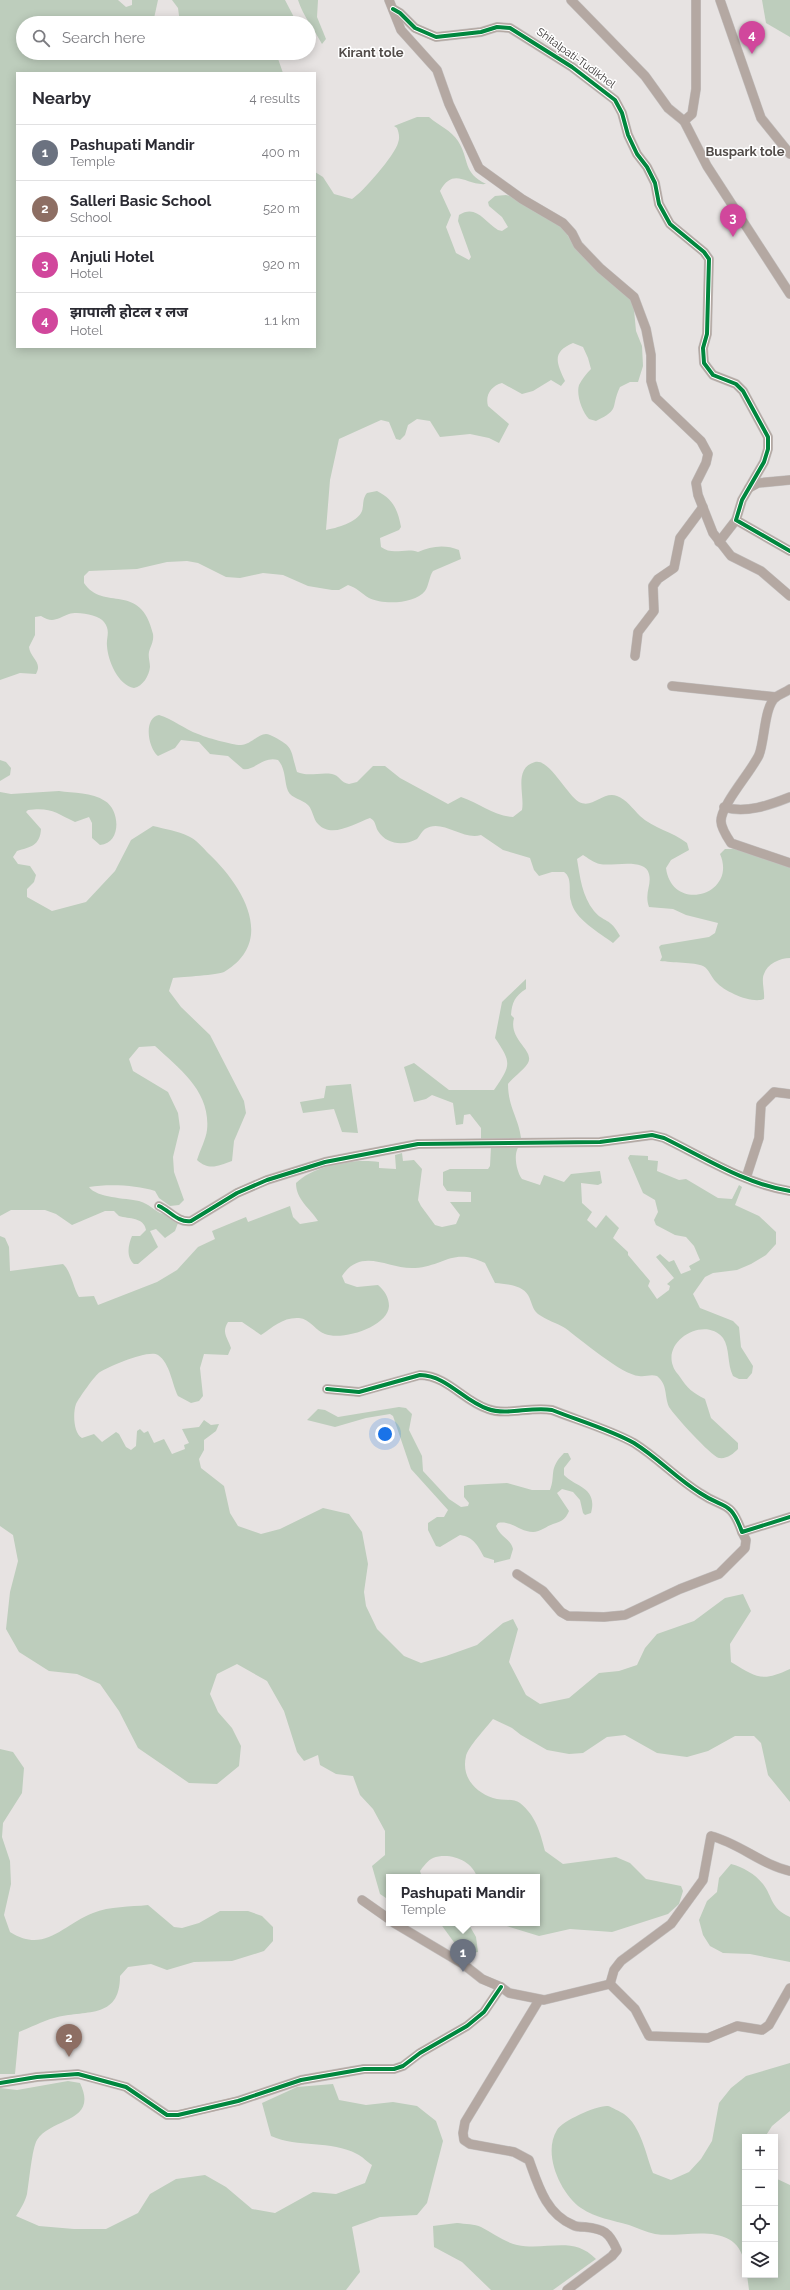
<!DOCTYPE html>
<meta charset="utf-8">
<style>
:root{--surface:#fff;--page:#f2f2f3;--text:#2b2b33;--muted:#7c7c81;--line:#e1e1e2;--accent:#777372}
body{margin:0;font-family:Raleway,"Noto Sans Devanagari",sans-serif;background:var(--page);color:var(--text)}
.controls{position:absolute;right:12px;bottom:12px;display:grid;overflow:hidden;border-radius:0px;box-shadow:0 2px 10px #0003}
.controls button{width:36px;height:36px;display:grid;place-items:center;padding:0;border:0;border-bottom:1px solid var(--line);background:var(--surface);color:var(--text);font:20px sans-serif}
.you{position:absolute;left:385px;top:1434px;width:14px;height:14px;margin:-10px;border:3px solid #fff;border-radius:50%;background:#1a73e8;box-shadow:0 0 0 6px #1a73e833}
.badge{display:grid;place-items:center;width:26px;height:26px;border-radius:50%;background:var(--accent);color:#fff;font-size:13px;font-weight:700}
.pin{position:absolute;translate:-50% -33px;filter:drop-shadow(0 1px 2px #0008)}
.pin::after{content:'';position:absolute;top:21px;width:14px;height:12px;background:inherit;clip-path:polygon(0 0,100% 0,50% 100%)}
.popup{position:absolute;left:386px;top:1874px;width:154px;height:52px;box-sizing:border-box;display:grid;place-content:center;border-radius:0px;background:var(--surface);filter:drop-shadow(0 1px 3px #0005);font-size:13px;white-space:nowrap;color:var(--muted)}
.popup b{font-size:15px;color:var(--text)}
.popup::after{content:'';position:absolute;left:50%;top:100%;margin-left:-8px;border:8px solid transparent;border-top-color:var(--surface)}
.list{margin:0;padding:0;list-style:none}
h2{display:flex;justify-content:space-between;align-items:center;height:52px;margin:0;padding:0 16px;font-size:17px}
h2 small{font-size:13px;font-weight:400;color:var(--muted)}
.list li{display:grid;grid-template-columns:26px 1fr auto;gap:12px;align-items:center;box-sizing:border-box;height:56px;padding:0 16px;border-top:1px solid var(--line)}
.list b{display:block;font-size:15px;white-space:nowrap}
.list p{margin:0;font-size:13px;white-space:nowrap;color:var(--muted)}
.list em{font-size:13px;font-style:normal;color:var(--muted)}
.icon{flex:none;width:22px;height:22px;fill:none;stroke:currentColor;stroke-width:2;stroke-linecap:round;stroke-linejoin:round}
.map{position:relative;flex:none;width:790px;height:2290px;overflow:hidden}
.search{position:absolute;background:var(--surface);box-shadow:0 2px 10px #0003;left:16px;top:16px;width:300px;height:44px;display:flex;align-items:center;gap:10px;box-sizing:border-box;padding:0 14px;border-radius:22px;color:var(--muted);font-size:15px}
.panel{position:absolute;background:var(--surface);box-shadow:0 2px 10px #0003;left:16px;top:72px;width:300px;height:276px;border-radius:0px}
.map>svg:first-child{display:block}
</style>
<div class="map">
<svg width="790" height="2290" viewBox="0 0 790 2290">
<rect width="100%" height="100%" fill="#e7e3e2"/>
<g fill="#bdcdbc">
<path d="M 0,0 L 118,0 L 126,7 L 132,5 L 132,0 L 158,0 L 153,23 L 23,23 L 23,53 L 276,53 L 283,73 L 17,73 L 17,347 L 315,347 L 315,172 L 323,177 L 334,194 L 352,199 C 362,193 395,155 398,143 C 400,138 399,133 397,128 L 394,126 L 417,117 L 429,117 C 438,125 452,131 458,141 C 470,160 462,172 486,184 C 466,186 454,166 440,191 L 451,215 L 446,227 L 456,253 L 469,260 L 471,257 L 458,221 L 459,215 C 476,204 484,221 498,230 L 502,231 L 508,227 L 502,217 L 489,206 L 488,202 L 495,196 L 506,195 L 523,199 L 563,227 L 573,245 L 633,299 L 636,331 L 642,346 L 643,366 L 638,382 L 630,382 L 620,387 C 610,408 621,409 596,421 L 589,419 C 582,412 576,394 579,385 C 582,379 586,374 591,369 L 588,358 L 583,347 L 573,343 C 552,352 556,362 565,381 L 561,386 L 551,380 L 533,391 L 522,394 L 502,383 C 491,386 485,395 488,406 L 509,424 L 499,443 L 489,438 L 470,434 L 440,437 L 430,421 L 417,419 L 408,425 L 405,435 L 400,440 L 396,439 L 389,422 L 381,420 L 339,439 L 330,480 L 326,530 C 336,528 357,523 362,511 C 364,505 362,499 367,493 L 377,491 C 393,499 398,510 401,527 L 399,530 L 380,538 L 381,547 C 393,556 406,547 418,552 C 431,546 445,544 459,550 L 461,559 L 433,571 C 429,577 429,585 425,591 C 415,604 383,605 369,598 C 361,593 357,588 348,585 L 339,590 L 332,590 L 308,586 L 283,575 L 263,573 L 240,578 L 226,577 L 198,563 L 187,561 L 167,562 L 137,569 L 89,571 L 84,576 L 84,583 C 103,612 141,581 153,634 C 154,641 151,645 149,652 C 148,657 150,662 150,667 C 149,676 143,686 134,688 C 118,685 108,661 107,646 C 106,637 111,631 104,622 C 99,615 78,611 69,614 C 58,618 53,624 41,616 L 35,617 L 35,635 L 29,647 C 30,658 43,662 36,674 L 20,673 L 0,680 Z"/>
<polygon points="172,0 285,0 297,23 180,23 178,8"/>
<path d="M 298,0 L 318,0 L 317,17 L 326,39 L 322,44 C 314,29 303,16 298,0 Z"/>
<polygon points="762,0 790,0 790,37 766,23"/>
<path d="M 159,715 C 173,719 184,729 198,734 C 204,737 233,745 240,745 C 251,746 260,730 270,735 C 295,747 290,749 297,772 C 308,777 320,772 332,774 C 339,775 341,783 349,784 L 357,782 L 373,766 L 385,766 L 400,778 L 448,804 L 461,797 C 480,803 493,816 513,817 L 522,810 C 525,795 513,768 535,762 C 549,758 567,795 579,802 C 593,809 603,791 617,796 C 626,799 633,809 640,816 C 653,828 673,832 687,843 L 689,850 L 671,860 L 666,868 C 672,914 738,895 720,854 L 725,849 L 738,849 L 790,861 L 790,958 C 780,958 767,964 764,974 C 761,980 765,992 764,999 C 752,1004 725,992 716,982 C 711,977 709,969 703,966 C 694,962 672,963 660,961 L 662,957 L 659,947 L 661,945 L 709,937 L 715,933 L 718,923 L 686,915 L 673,909 L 649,907 C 644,893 652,885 649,874 C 645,857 612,867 600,864 C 594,863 588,858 583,855 L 577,859 C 580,877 582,896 594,911 C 604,923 610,917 620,936 L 613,943 C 600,933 574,919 571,901 C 568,892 573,878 564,872 L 552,872 L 539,876 L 534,870 L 530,858 L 503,850 L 481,835 C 463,841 442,818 425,829 C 421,832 420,836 417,839 C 404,846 387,845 378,831 C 375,826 376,821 370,818 C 355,823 332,839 318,824 C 313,819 313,810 308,805 C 302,799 292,799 288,791 C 284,781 286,769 278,760 C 262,756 255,771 243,769 L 228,756 L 210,754 L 199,742 L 181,740 L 175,748 L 158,756 C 148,748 143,718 159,715 Z"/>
<polygon points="0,760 6,762 11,768 10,775 0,781"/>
<path d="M 59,791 C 73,793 92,792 105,801 C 120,810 122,843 100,845 L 92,838 L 92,823 L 89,817 L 75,822 C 56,813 51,807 28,810 L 26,812 L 41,829 C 40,846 30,847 17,851 L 13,857 L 18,864 L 30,866 L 36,875 L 34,882 L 27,889 L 27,897 L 52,911 L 86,902 L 115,871 L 131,840 L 153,826 C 165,829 178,831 188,836 C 196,839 203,848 209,854 C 242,885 277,941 224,972 C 218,975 183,977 173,978 L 169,991 L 181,1007 L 210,1035 L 244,1101 L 246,1113 L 234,1141 L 232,1161 C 218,1166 209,1171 197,1160 C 200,1150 206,1139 207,1130 C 211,1092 180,1069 155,1046 L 139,1047 L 129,1059 L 133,1071 L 168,1092 L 178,1113 L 180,1128 L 173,1157 L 174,1172 L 184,1200 L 179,1205 L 170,1206 L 159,1198 L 155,1191 C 136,1185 109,1184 89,1187 C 97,1198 125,1198 139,1201 C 149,1204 154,1210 160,1213 C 170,1216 171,1216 178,1223 L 175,1231 L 165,1238 L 156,1229 L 150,1231 L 158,1247 L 138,1264 L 134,1264 C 126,1257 128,1245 132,1236 L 140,1236 L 146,1230 C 144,1217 129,1219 119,1216 L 114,1211 L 105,1211 L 72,1225 L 56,1214 L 45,1210 L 11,1210 L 0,1216 L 0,792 L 11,794 Z"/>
<path d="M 526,979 L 526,989 C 515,996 512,1002 511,1015 L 514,1018 C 508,1040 535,1050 528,1063 C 523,1071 513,1077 508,1084 C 508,1107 519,1119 521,1138 C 521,1143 519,1145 517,1150 C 514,1158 517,1172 522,1179 L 540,1185 L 544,1175 L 564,1182 L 571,1174 L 600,1171 L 602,1183 L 598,1185 L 581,1183 L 582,1203 L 592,1212 L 587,1220 L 596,1228 L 606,1215 L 619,1228 L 613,1238 L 628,1252 L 628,1255 L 650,1281 L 648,1286 L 657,1299 L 669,1290 L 670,1286 L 667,1284 L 674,1278 L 656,1257 L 660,1254 L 669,1262 L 674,1260 L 681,1274 L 691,1270 L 689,1266 L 700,1260 L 694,1246 L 686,1237 L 675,1235 L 656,1225 L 654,1220 L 658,1212 L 655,1200 L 643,1193 L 628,1158 L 630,1155 L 648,1156 L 648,1160 L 658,1161 L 657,1171 L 679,1180 L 686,1179 L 718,1198 L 732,1199 L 739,1185 L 742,1187 L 735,1205 L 759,1216 L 776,1232 L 776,1244 L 766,1255 L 751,1264 L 737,1270 L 713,1273 L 705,1277 L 693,1294 L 700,1308 L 733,1321 L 739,1327 L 741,1347 L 753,1366 L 752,1373 L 747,1379 L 739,1379 L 733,1376 C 727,1364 730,1348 723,1338 C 705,1316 663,1340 673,1366 C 674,1370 678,1374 680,1377 C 687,1388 693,1393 705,1399 L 711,1418 L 738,1443 L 738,1449 C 733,1454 727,1459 719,1458 C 711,1456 674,1415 669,1407 C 664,1395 668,1385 657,1376 C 650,1374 646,1377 639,1376 C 622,1375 580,1339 565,1328 C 557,1323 546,1320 538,1314 C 532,1309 532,1302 528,1295 C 522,1285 506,1284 495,1283 L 485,1263 C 453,1247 444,1266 415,1268 C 389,1270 362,1246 342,1276 L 345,1283 L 357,1287 L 378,1285 C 384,1290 389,1297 389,1306 C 388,1327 342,1341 325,1334 C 316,1331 310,1319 299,1318 C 283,1317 273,1327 261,1335 L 242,1322 L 228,1322 C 221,1333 228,1338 231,1348 L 228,1355 L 204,1354 L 200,1368 L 203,1396 L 199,1401 L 191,1403 L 178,1396 C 172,1384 170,1363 158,1355 C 149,1349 110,1366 100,1372 C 95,1375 79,1398 76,1404 C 73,1412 73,1433 82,1438 L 94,1434 L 102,1442 L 116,1432 L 119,1434 L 126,1447 L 131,1450 L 136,1446 L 137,1431 L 140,1429 L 144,1433 L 148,1431 L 154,1443 L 164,1439 L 172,1454 L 185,1449 L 184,1445 L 189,1443 L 182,1429 L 199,1427 L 204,1420 L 211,1425 L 219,1424 L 216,1431 L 204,1440 L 204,1450 L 199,1459 L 201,1468 L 224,1486 L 230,1513 L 238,1526 L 261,1534 L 280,1529 L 323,1508 L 349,1514 L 362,1532 L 368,1564 L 364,1592 L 366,1606 L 377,1629 L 404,1656 L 421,1663 L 446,1656 L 477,1645 L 503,1623 L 513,1619 L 518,1629 L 509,1662 L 526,1695 L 540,1704 L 569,1698 L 599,1673 L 619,1671 L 637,1665 L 645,1648 L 657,1634 L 694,1621 L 725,1598 L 743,1594 L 751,1611 L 730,1644 L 731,1662 C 757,1678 762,1682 790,1669 L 790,1802 L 768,1775 L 761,1743 L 754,1736 L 735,1736 L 708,1751 L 687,1757 L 657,1753 L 625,1735 L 607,1737 L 583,1753 L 569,1754 L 547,1750 L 521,1735 L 512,1728 L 493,1719 C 486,1728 468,1747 466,1756 C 461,1777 475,1792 493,1798 C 501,1801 513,1798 520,1803 C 536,1816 540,1832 545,1851 L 563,1864 L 616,1857 L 630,1863 L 646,1879 L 681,1886 L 683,1891 L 679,1904 L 668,1914 L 612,1932 L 570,1929 L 539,1936 L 497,1923 L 537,1923 L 537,1877 L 477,1877 C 472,1860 449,1852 433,1858 C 428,1860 423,1867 420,1871 L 422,1877 L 389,1877 L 389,1900 L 380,1894 L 372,1866 L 385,1855 L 385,1831 L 373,1809 L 360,1795 L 353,1776 L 336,1774 L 320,1765 L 318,1755 L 304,1761 L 297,1752 L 284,1711 L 267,1681 L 237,1664 L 217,1674 L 210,1694 L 218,1712 L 232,1728 L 241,1746 L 239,1766 L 217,1784 L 189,1783 L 138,1748 L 119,1711 L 100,1684 L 77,1674 L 49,1671 L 19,1652 L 6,1629 L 10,1592 L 18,1561 L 13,1535 L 0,1526 L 0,1236 L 5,1238 L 9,1247 L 10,1271 L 63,1264 C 71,1271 73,1287 79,1297 L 94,1296 L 98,1305 L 157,1282 L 177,1270 L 198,1247 L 215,1239 L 212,1231 L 246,1217 L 248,1222 L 290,1206 L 293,1217 L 300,1224 L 318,1221 C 310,1208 296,1200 296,1183 C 314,1165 354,1158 379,1162 L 379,1168 L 396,1169 L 395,1155 L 402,1153 L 403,1161 L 414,1160 L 422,1169 L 418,1200 L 421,1206 L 435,1225 L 442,1227 L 456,1224 L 460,1215 L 450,1202 L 471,1202 L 471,1192 L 447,1191 L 443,1185 L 443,1172 L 450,1169 L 488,1169 L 490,1166 L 491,1147 L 481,1141 L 481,1128 L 470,1114 L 464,1115 L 463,1124 L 456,1125 L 453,1103 L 432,1095 L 426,1099 L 414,1102 L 404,1067 L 414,1063 L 449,1090 L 494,1090 C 511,1065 512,1063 495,1038 L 502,1002 Z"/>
<polygon points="351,1084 358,1133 342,1132 334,1109 303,1113 300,1102 324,1098 326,1086"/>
<path d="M 399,1407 L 406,1408 L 412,1414 L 409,1430 L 422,1456 L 423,1471 L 449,1499 L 461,1507 L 468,1506 L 469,1503 L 464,1497 L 464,1486 L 468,1485 L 507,1483 L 532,1490 L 550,1490 C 556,1475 548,1469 564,1453 L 568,1453 L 571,1459 L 564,1468 L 564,1475 C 575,1487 598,1487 591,1513 L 585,1515 L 583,1513 L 580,1500 L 573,1492 L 562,1489 L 557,1493 L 569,1511 C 565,1520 562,1521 553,1524 C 547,1526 540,1532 533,1532 C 520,1532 511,1520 498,1523 L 496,1526 C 500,1537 511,1539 513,1549 L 510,1559 L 494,1563 L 494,1560 L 484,1557 C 478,1546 474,1537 460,1535 L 440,1547 L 436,1546 L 428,1530 L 428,1523 L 437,1517 L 444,1517 L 448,1510 L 411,1469 L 393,1416 L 390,1414 L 366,1418 L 335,1427 L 307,1420 L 318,1409 L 325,1410 L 338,1417 Z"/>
<path d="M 0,1749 L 13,1752 L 24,1768 L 22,1793 L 3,1823 L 2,1837 L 10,1861 L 11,1884 L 4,1915 L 10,1932 C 45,1954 62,1925 93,1913 C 110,1906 130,1907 148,1905 L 174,1927 L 182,1928 L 199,1923 L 220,1911 L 248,1911 L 262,1916 L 273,1927 L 273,1941 L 264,1951 L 232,1961 L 194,1962 L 167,1970 L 151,1964 L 128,1967 L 120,1976 C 120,2021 84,2009 54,2018 C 42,2021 30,2028 19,2032 L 15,2074 L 0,2074 Z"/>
<path d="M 731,1864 C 743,1867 755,1874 763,1884 C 773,1897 770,1908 790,1917 L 790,1962 L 750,1954 L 723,1953 L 710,1946 L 703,1935 L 699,1920 L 707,1901 L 717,1892 L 719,1878 Z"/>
<polygon points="440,1923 468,1923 476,1937 478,1952 466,1954 456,1945"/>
<path d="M 790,2063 L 790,2111 L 772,2126 L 765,2137 L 745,2137 L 745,2265 C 737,2218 685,2239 655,2234 C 646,2232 638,2228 629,2225 C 612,2220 596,2218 581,2208 C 561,2194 542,2154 557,2130 C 562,2121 597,2105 608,2106 C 612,2107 620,2112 624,2114 C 641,2126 646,2155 653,2173 L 671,2180 L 689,2172 L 701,2159 L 712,2141 L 719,2103 L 731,2088 L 746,2076 Z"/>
<path d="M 68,2081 L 80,2083 C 99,2123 52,2117 37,2140 C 32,2148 29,2183 27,2194 C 25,2202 20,2210 16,2216 L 39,2226 L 74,2229 L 106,2229 L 138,2213 L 150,2194 L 176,2179 L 205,2175 L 226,2187 L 252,2209 L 275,2213 L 313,2192 L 336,2194 L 365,2183 L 372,2165 C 367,2162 362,2156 357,2154 C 331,2140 298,2148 271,2136 L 262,2103 L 297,2087 L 333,2084 L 339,2100 L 366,2105 L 393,2102 L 417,2106 L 436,2121 L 443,2141 L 427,2203 L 417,2215 L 380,2217 L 352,2227 L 360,2272 L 346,2290 L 0,2290 L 0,2088 L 17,2090 Z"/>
<polygon points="775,2178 790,2185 790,2290 749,2290 747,2275 775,2275"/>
<path d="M 457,2223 C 465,2224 475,2224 481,2227 C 493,2233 504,2242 517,2245 C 547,2251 573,2235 596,2259 L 553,2290 L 491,2290 L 462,2262 L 434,2247 L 433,2226 Z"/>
</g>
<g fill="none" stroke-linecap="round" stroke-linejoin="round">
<defs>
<g id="minor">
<polyline points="389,0 401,30 437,70 449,104 479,168 522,199 563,223 572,233 578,245 600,268 634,297 646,329 651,355 651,381 656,398 701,441 708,454 706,463 696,483 698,495 713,533 731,556 761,571 790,596"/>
<polyline points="571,0 645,76 668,108 684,121"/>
<polyline points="696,0 696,89 692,114 684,121 707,166 790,294"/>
<polyline points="720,0 761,118 790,154"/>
<polyline points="393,9 400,13 415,28 436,37 481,32 497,27 510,28 572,67 615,100 622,113 628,135 637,154 647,167 655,183 659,204 670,224 704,252 709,259 707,334 703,348 704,363 713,375 736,384 743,391 768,437 768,449 764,462 742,500 736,520 790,551"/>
<polyline points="749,488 758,483 790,480"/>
<polyline points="719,542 736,520"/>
<polyline points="635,656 638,632 654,611 653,586 658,579 674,568 680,538 703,507"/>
<polyline points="672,686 776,697"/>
<path d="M 790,689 C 786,692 780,694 776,697 C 764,706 765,740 759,755 C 751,772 721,805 721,821 C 721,828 727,837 731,843 L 790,863"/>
<path d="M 724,807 C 745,814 770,805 790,797"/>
<polyline points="746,1178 759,1138 761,1105 774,1092 790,1094"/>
<path d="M 159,1206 C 170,1211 178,1223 191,1221 L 237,1193 L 267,1180 L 325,1162 L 418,1144 L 600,1142 L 652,1135 L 664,1138 C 705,1158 745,1184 790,1191"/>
<path d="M 327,1389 L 359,1392 L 420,1375 C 448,1376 463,1401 488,1409 C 507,1416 531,1406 552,1410 C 577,1420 611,1430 634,1443 C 658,1458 676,1478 700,1493 C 725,1510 730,1499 742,1532 L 790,1517"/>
<polyline points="517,1574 543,1591 561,1612 568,1616 604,1617 625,1615 680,1589 719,1574 745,1548 746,1540 742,1532"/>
<polyline points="362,1900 389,1919"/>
<polyline points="394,1923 463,1964 482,1979 501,1987 509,1993 544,2000 610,1984 635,2009 649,2036 708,2038 737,2026 762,2030 769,2025 790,1988"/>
<path d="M 610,1984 L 614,1970 L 621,1961 L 671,1924 L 703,1880 L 711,1836 C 739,1843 762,1865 790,1871"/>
<path d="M 539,2000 L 465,2122 L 463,2133 L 464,2140 L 470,2144 L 514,2152 L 529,2160 C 538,2185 546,2214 573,2225 C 576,2227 581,2227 585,2227 C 604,2229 609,2232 617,2250 L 612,2256 L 567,2290"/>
<polyline points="0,2083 37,2077 78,2074 126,2087 167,2115 178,2115 238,2101 301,2080 364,2069 394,2069 403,2066 420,2053 467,2026 484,2012 501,1987"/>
</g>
</defs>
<use href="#minor" stroke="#c4c1c0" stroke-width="10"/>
<use href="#minor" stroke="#b4a8a2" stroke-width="9"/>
<defs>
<g id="cycleway">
<polyline points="393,9 400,13 415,28 436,37 481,32 497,27 510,28 572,67 615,100 622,113 628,135 637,154 647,167 655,183 659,204 670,224 704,252 709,259 707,334 703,348 704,363 713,375 736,384 743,391 768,437 768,449 764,462 742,500 736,520 790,551"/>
<path d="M 159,1206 C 170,1211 178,1223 191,1221 L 237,1193 L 267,1180 L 325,1162 L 418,1144 L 600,1142 L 652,1135 L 664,1138 C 705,1158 745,1184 790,1191"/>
<path d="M 327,1389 L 359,1392 L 420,1375 C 448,1376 463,1401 488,1409 C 507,1416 531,1406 552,1410 C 577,1420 611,1430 634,1443 C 658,1458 676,1478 700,1493 C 725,1510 730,1499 742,1532 L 790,1517"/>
<polyline points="0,2083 37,2077 78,2074 126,2087 167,2115 178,2115 238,2101 301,2080 364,2069 394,2069 403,2066 420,2053 467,2026 484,2012 501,1987"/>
</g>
</defs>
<use href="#cycleway" stroke="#fff" stroke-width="6"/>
<use href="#cycleway" stroke="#00873e" stroke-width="4"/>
</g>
<g text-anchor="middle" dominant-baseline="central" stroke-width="3" stroke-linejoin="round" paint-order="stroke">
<g font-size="11" fill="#3a3736" stroke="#fff">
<text transform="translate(576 58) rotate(36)">Shitalpati-Tudikhel</text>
</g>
<g font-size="13" font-weight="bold" fill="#524c49" stroke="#fff">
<text x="371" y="52">Kirant tole</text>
<text x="745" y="151">Buspark tole</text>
</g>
</g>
</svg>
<div class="controls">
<button>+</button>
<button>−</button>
<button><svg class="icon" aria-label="locate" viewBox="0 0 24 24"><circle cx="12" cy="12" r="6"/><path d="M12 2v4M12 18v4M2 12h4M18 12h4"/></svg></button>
<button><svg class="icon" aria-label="layers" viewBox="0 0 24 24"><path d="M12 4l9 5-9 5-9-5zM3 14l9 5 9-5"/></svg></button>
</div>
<div class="you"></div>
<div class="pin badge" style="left:463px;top:1972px;background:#6b7280">1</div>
<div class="popup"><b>Pashupati Mandir</b>Temple</div>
<div class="pin badge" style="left:69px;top:2057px;background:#8d6e63">2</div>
<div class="pin badge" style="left:733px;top:237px;background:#d1479c">3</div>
<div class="pin badge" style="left:752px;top:54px;background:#d1479c">4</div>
<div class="search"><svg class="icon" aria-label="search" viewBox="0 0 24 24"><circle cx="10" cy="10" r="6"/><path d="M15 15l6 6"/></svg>Search here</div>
<section class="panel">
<h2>Nearby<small>4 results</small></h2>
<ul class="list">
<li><span class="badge" style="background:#6b7280">1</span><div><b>Pashupati Mandir</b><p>Temple</p></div><em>400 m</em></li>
<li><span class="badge" style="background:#8d6e63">2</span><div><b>Salleri Basic School</b><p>School</p></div><em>520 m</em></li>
<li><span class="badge" style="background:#d1479c">3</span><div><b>Anjuli Hotel</b><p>Hotel</p></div><em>920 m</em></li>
<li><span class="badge" style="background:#d1479c">4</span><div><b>झापाली होटल र लज</b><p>Hotel</p></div><em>1.1 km</em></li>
</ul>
</section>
</div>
